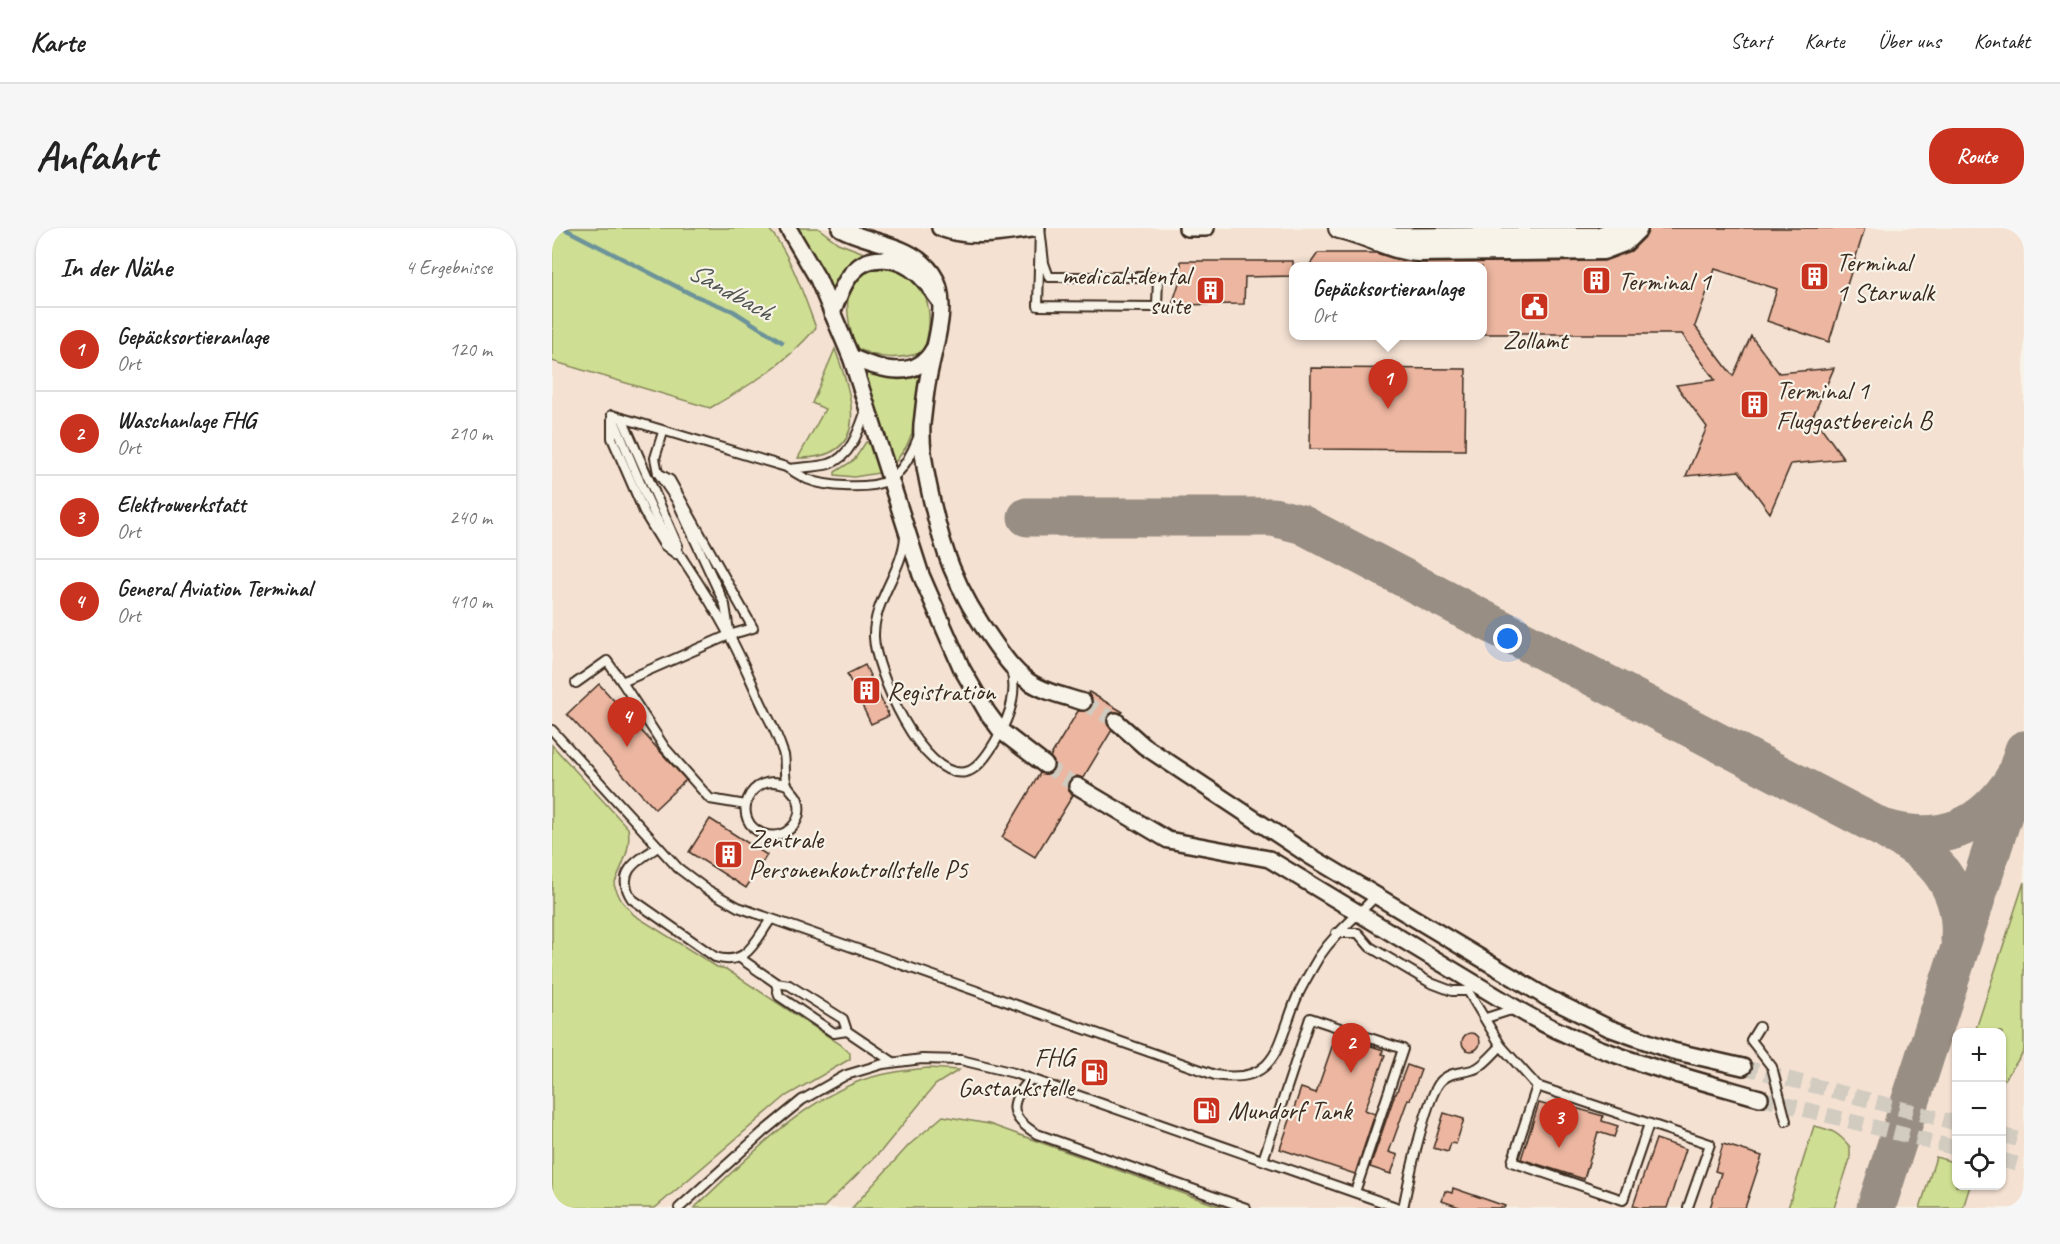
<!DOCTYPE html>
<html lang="de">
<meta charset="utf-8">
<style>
:root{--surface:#fff;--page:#f6f6f6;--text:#222;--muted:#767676;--line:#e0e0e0;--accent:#c8321e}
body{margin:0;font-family:Caveat,sans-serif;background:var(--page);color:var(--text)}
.controls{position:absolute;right:18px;bottom:18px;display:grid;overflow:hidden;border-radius:12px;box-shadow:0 2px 4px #0004}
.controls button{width:54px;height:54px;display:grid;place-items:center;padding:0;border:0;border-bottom:2px solid var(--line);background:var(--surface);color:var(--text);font:30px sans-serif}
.you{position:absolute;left:956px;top:411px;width:21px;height:21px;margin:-15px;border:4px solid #fff;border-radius:50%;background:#1a73e8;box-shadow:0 0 0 9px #1a73e833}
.badge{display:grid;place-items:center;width:39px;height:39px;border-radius:50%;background:var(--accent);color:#fff;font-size:20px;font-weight:700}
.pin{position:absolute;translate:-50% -50px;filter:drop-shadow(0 2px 3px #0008)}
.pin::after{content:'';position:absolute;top:32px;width:21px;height:18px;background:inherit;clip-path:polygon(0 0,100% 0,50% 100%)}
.popup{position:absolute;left:737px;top:34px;width:198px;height:78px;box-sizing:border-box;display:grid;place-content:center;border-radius:12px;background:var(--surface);filter:drop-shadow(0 2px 4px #0005);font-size:20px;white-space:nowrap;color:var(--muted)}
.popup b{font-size:22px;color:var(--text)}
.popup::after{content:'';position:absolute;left:50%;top:100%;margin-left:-12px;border:12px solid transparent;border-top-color:var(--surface)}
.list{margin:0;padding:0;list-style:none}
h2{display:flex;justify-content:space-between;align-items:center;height:78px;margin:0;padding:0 24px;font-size:26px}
h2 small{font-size:20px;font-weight:400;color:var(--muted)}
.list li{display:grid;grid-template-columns:39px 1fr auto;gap:18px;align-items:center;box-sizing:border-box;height:84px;padding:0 24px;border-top:2px solid var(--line)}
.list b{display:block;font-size:22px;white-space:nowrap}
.list p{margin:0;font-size:20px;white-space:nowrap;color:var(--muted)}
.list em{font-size:20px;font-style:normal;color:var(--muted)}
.icon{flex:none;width:33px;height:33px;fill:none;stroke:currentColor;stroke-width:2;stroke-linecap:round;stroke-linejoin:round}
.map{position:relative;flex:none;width:1472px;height:980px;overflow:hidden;border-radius:24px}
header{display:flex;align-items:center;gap:36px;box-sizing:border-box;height:84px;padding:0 30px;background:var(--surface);border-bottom:2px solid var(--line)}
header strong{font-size:28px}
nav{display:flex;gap:33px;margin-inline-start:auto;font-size:21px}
.intro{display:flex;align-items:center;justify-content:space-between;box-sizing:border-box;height:144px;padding:0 36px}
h1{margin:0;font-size:42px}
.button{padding:15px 27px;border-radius:24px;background:var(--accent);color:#fff;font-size:21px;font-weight:700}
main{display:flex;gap:36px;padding:0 36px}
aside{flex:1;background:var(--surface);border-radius:24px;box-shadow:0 2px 4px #0004}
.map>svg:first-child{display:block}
</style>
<header>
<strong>Karte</strong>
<nav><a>Start</a><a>Karte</a><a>Über uns</a><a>Kontakt</a></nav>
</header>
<div class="intro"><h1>Anfahrt</h1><a class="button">Route</a></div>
<main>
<aside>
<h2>In der Nähe<small>4 Ergebnisse</small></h2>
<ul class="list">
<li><span class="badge">1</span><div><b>Gepäcksortieranlage</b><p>Ort</p></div><em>120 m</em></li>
<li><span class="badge">2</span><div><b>Waschanlage FHG</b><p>Ort</p></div><em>210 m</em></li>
<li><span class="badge">3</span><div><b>Elektrowerkstatt</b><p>Ort</p></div><em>240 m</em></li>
<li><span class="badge">4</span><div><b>General Aviation Terminal</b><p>Ort</p></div><em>410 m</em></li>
</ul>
</aside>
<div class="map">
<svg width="1472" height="980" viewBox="0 0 1472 980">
<rect width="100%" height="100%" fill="#f7f3e8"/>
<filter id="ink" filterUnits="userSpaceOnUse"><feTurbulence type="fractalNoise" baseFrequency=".0167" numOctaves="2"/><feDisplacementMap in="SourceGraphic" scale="12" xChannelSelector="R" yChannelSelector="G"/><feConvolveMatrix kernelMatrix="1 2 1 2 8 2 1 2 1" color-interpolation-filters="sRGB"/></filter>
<g filter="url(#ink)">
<path fill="#f4e1d2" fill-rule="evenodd" d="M 0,0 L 1472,0 L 1472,980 L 0,980 ZM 742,39 L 930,39 L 930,108 L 742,108 ZM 1404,804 L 1450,804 L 1450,958 L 1404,958 Z"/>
<g fill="#cede92" stroke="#848458" stroke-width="1.5">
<path d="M 0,0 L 216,0 C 237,22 253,71 264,100 C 231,138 200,156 158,180 L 0,133 Z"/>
<path d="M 246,0 L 266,0 L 286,15 L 312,25 C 298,36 287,45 281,62 L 277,61 Z"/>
<path d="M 334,40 C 378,46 384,87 371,124 C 347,132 326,132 303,119 C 293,85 285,44 334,40 Z"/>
<path d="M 283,121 C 300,167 322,231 246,230 L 273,181 L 260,175 Z"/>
<polygon points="310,140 368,141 360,206 354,219 342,236"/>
<polygon points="314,214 317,215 327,245 302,249 283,247 283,244 302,232"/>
<path d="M 0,517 L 76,600 C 80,621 69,638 62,657 L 69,672 L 82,687 L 165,739 L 174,741 L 288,816 L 298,825 L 298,831 L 234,868 L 103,980 L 0,980 Z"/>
<polygon points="1472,654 1472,823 1454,850 1450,853 1450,804 1423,804"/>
<path d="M 377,840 L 407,842 L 383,857 L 330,922 L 271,980 L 142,980 C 192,934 241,880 305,854 C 328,845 353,842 377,840 Z"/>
<polygon points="391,888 437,896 672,980 300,980 357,917"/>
<path d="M 1262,898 C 1280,902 1286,904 1298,919 L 1298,931 L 1282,980 L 1236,980 Z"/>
<polygon points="1384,929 1404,935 1404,958 1418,958 1411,980 1368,980"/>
</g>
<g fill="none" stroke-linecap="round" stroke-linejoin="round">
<polyline stroke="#6c939a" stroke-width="4.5" points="11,0 139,66 181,83 230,114"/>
<g stroke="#998e83" stroke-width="39">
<path d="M 475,289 L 721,289 L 749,296 L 1330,600 C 1389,618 1431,600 1463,549"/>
<path d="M 1337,604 C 1382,625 1412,660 1408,712"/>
<polyline points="1324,980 1472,522"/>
</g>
</g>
<g fill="#ecb6a0" stroke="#3b2a1e" stroke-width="1.5">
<polygon points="1097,0 1313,0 1277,114 1215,93 1225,61 1163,41 1143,98 1181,148 1199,108 1227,145 1282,140 1261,188 1292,231 1239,236 1218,285 1187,243 1134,248 1155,199 1124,157 1163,152 1130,106 930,106 930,39 756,39 766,25 824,25 843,31 866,35 1052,33 1079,23 1094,8"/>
<polygon points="629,33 741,33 741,48 693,49 692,76 620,77 629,49"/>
<polygon points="759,140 914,141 913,222 758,221"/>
<polygon points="313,437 337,488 319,496 295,446"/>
<polygon points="47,456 134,552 103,581 15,486"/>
<polygon points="537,464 571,484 570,485 562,484 556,487 555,495 560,502 531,550 525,548 517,553 516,562 521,567 483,629 450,609 488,545 496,546 501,542 502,534 498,529 526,483 534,483 540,477 540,471 536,466"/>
<polygon points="158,591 215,627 194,660 137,624"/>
<circle cx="919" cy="814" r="9"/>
<polygon points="787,807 831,822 830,826 833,827 813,882 823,886 803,946 728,921 749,860 764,865 783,810 786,811"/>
<polygon points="855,837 869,842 858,872 856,871 837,924 846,927 839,946 818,939 843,866 844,866"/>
<polygon points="987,875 1018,884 1020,879 1051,888 1050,893 1066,898 1062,909 1046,904 1032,951 969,931"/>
<polygon points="892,885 912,891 904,916 899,915 896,924 881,920"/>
<polygon points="1104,911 1134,921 1115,980 1088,980 1081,978"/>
<polygon points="1171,916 1210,928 1193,980 1158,980 1169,945 1163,943"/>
<polygon points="901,960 953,978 952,980 910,980 890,973 893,963 900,965"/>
</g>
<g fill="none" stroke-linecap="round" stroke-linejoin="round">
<g stroke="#d1cbc0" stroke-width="15" stroke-dasharray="15 8" stroke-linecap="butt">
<polyline points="531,474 564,493"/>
<polyline points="493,537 525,558"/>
<polyline points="1191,839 1404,895"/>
<polyline points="1208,870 1404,920"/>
<polyline points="1450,907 1472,913"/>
<polyline points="1450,932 1472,938"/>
</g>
<defs>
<g id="service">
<polygon points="488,0 492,35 497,49 606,49 605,79 486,78"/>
<path d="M 60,187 C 76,225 91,266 111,303 C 117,314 126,323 132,333 C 148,357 163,381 177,407 C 191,432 201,459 214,485 C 221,498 227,512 232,527 C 234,536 231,551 236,558 C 239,563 244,566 246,572 C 253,593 233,613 212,606 C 177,594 196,541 235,557"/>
<path d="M 60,187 L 234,239 C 241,243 248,248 255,251 C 274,259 318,262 337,252 C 350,245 361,223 366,210"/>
<polyline points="70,190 126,318"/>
<polyline points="60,191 60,210 93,286 112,317 124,326"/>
<polyline points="111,204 103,230 106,245 125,273 173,377 177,403"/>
<path d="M 238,241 C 251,239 265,239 277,236 C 299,229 307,202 314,182"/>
<polyline points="106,245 118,252 201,400 177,407 70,454 113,520 158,571 194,577"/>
<path d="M 353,309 C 350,344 321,373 322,409 C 323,442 370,553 414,544 C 433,540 457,492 460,473 C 462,463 462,452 459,442"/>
<polyline points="24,455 55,433 70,454"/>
<path d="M 0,502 L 126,640 L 154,661 L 186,679 L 663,847 C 727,858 726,813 745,769 C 751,756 760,741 767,729 C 783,705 804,689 824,668"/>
<path d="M 106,619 C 86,632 62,644 80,671 L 163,729 C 195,739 203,713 219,691"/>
<polyline points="784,705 806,705 818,719 879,755 900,763 916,763 949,818 985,858 1158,916 1136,979"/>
<polyline points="188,730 224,755 237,757 291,791 295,803 341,834"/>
<polyline points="224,755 227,768 282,805 295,803"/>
<polyline points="934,790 956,783 964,782"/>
<polyline points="1207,799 1199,812 1220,839 1234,893"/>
<path d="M 479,851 C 456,874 456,889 485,906 L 694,980"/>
<polyline points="985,858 960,934 1071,972 1097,896"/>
<polyline points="711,932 758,790 851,821 803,964"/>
<polyline points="127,980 211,904 250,872 294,847 331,836 370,831 409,832 462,845 847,980"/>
<path d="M 851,980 C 856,956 874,866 890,852 C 901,842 913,846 925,840 C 933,836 942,825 949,818"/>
</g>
<g id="minor">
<polyline points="236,0 266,51 299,129 369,347 410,441 435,484 449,503 493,537"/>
<path d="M 288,0 C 317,16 359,15 380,45 C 400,72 381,121 376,151 C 373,166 372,181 370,196 C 369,215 372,236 376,255 C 389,320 403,361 443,416 C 453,430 462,443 476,453 C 492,464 512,468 531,474"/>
<path d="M 388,0 C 420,12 452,5 485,0"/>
<polyline points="635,0 654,0"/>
<polyline points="814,0 844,8 1046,7 1067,0"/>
<path d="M 280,85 C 286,71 291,54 302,43 C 319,24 348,30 366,46 C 374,53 380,63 387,72"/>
<path d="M 299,129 C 325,141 364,154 381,122"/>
<polyline points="564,493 592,518 758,628 994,769 1057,800 1121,823 1191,839"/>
<path d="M 525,558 L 616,612 L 717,631 L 967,782 C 1041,826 1126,847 1208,870"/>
</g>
<path id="tertiary" d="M 787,0 C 815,6 838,21 866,23 L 1051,21 L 1072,13 L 1085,0"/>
</defs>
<use href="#service" stroke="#3b2a1e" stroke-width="12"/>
<use href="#minor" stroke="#3b2a1e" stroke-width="20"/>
<use href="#tertiary" stroke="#3b2a1e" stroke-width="24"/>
<use href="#service" stroke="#f7f3e8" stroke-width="8"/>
<use href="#minor" stroke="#f7f3e8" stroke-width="15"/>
<use href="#tertiary" stroke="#f7f3e8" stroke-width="20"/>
</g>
</g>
<defs>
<symbol id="building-square" viewBox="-11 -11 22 22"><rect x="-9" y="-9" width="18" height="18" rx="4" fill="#c8321e" stroke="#f7f3e8"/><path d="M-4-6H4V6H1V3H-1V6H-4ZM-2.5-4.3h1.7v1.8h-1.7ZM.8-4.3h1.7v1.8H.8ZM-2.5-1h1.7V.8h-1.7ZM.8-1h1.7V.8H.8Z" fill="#fff"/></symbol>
<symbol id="civic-square" viewBox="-11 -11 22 22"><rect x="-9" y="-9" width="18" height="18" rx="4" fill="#c8321e" stroke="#f7f3e8"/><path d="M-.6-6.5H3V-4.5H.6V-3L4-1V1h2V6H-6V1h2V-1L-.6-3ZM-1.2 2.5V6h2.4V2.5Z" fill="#fff"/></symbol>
<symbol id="fuel-square" viewBox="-11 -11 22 22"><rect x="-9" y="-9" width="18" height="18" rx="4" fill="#c8321e" stroke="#f7f3e8"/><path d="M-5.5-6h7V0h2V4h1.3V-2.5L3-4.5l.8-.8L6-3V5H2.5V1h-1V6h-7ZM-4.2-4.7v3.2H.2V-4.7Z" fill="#fff"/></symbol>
</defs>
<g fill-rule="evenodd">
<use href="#building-square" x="1246" y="32" width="33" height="33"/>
<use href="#building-square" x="1028" y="36" width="33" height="33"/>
<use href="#building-square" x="642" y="46" width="33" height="33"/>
<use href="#civic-square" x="966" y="62" width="33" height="33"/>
<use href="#building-square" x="1186" y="160" width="33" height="33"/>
<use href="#building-square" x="298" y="446" width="33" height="33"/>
<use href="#building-square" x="160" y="610" width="33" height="33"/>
<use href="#fuel-square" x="526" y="828" width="33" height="33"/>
<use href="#fuel-square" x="638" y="866" width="33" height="33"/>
</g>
<g text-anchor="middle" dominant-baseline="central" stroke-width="4.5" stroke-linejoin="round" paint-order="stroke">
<g font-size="26" fill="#3b2a1e" stroke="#f7f3e8" text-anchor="start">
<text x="1284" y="34">Terminal<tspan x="1284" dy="30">1 Starwalk</tspan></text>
<text x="638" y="47" text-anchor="end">medical+dental<tspan x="638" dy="30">suite</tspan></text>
<text x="1066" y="53">Terminal 1</text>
<text x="983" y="112" text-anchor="middle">Zollamt</text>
<text x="1224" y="162">Terminal 1<tspan x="1224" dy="30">Fluggastbereich B</tspan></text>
<text x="335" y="463">Registration</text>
<text x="197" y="611">Zentrale<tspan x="197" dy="30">Personenkontrollstelle P5</tspan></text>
<text x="522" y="829" text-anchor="end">FHG<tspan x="522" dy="30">Gastankstelle</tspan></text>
<text x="676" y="882">Mundorf Tank</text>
</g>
<g font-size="27" font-style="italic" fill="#505652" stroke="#f7f3e8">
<text transform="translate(179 63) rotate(29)">Sandbach</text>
</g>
</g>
</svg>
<div class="controls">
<button>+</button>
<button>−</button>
<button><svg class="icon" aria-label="locate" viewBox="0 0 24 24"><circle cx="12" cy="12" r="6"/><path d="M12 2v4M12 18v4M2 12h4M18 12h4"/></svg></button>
</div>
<div class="you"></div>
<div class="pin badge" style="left:836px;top:181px">1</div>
<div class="popup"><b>Gepäcksortieranlage</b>Ort</div>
<div class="pin badge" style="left:799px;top:845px">2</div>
<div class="pin badge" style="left:1007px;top:920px">3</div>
<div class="pin badge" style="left:75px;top:519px">4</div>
</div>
</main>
